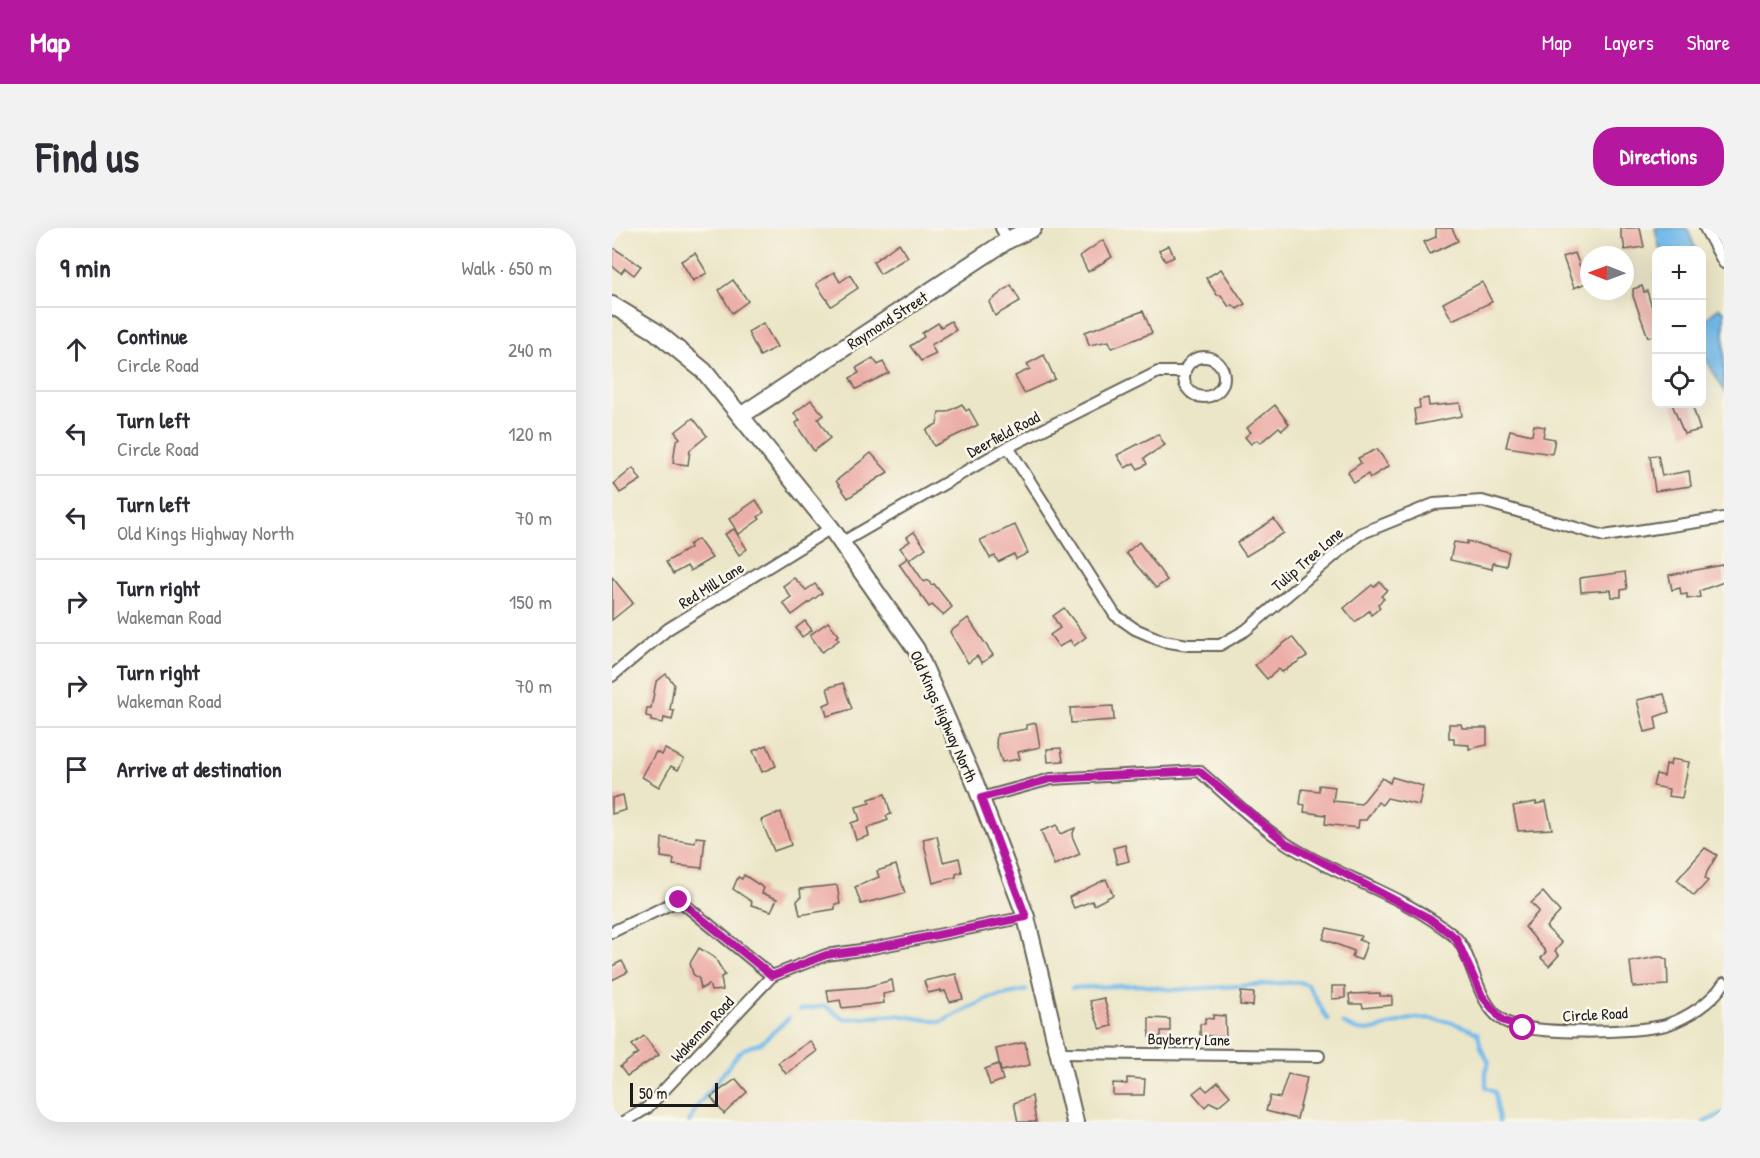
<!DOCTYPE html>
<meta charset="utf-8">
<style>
:root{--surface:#fff;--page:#f2f2f3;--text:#2b2b33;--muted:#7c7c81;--line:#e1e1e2;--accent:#b5179e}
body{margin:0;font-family:"Patrick Hand",sans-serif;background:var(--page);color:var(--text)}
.controls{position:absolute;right:18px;top:18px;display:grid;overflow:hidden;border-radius:12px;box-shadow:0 6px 24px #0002}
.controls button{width:54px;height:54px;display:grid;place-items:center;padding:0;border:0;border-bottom:2px solid var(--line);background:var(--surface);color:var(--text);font:30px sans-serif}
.compass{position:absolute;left:968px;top:18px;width:54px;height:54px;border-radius:50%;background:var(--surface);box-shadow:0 6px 24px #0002;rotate:271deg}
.scale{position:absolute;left:18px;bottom:15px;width:88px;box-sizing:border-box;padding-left:6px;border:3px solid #1c1c1c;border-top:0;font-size:16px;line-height:21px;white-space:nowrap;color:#1c1c1c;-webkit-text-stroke:4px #fbf7ec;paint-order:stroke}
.stop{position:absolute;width:18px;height:18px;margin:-14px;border:4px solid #b5179e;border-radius:50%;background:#fff}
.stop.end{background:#b5179e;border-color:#fff;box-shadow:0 2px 6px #0008}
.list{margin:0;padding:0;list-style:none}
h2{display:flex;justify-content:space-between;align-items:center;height:78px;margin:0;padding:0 24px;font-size:26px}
h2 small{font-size:20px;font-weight:400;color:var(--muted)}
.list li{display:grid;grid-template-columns:39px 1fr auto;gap:18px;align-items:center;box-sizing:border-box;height:84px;padding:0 24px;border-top:2px solid var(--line)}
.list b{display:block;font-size:22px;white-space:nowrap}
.list p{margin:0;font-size:20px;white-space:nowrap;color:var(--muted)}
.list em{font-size:20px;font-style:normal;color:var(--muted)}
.icon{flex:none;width:33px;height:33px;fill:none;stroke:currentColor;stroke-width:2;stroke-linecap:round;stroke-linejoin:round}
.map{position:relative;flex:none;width:1112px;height:894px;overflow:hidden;border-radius:24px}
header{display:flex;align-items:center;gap:36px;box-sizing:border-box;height:84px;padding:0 30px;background:var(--accent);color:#fff}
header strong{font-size:28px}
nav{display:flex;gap:33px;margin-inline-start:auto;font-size:21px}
.intro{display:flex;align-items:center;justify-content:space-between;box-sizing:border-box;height:144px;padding:0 36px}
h1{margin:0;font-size:42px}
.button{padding:15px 27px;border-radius:24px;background:var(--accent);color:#fff;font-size:21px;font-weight:700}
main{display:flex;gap:36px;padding:0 36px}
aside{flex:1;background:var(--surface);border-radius:24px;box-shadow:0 6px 24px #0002}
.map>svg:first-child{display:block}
</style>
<header>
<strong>Map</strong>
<nav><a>Map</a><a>Layers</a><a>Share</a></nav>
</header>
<div class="intro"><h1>Find us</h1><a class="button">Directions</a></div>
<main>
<aside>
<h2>9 min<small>Walk · 650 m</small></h2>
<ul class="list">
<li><svg class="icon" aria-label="ahead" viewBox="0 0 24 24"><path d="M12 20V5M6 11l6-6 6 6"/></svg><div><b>Continue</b><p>Circle Road</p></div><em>240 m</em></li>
<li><svg class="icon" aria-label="left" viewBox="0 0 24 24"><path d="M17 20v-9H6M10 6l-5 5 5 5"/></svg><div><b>Turn left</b><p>Circle Road</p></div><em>120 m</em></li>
<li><svg class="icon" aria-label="left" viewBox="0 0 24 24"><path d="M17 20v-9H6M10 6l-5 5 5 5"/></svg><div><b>Turn left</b><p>Old Kings Highway North</p></div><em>70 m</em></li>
<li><svg class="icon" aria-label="right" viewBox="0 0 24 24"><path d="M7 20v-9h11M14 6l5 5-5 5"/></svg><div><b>Turn right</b><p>Wakeman Road</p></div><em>150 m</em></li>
<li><svg class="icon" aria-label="right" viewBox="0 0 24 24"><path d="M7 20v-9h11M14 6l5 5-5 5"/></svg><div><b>Turn right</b><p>Wakeman Road</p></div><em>70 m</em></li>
<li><svg class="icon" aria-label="arrive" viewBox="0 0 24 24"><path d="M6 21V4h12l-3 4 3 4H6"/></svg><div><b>Arrive at destination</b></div></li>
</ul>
</aside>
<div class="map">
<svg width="1112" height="894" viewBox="0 0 1112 894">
<rect width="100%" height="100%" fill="#fbf7ec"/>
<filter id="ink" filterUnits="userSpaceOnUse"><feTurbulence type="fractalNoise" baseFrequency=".0167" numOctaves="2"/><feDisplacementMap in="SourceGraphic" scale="12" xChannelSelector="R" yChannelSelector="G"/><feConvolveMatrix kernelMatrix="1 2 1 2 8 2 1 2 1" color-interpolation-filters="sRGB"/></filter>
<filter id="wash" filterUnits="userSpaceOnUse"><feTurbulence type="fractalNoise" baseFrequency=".008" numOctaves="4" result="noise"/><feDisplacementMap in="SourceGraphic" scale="24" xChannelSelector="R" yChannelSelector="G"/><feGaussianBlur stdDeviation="1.35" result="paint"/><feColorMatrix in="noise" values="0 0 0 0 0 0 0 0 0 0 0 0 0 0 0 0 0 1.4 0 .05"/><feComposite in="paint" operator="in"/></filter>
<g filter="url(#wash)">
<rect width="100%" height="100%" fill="#ece6c8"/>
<g fill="#72bbeb" stroke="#476c84" stroke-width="1.5">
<polygon points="1043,0 1075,0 1084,22 1048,22"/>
<polygon points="1107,80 1112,83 1112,163 1090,124 1090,94"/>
</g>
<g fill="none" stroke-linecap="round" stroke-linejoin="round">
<g stroke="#72bbeb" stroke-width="4">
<polyline points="460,760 527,757 562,762 687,754 696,757 716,792"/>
<polyline points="187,782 213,778 232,791 285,787 329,794 377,770 415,762"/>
<path d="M 731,795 C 756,811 769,798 794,792 C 816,787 848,794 866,806 L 869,820 L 877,834 L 874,843 L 874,859 L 883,864 L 887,894"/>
<polyline points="77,894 84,880 127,825 132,821 149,815 177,790"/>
<polyline points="1092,894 1112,885"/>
</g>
</g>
<g id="blocks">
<g fill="#ecafa7">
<polygon points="824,0 840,0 846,13 818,26 812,14 824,9"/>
<polygon points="1009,0 1028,0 1032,19 1013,22 1011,11 1009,11"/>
<polygon points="491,12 500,29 476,44 468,28"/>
<polygon points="287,15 296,29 268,46 261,34"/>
<polygon points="557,17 562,29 553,33 547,22"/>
<polygon points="0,19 29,38 22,47 13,40 9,45 0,38"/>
<polygon points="83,25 95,45 81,53 69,33"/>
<polygon points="963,25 974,55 962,60 951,29"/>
<polygon points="609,41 633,76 625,81 621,77 617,79 609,67 605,67 594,50"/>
<polygon points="222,44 228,54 238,47 246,60 219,78 204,56"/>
<polygon points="121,52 136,73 120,85 107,62"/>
<polygon points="870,54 880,74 840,92 831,75"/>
<polygon points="399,57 408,73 383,88 377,74"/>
<polygon points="1030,58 1032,64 1035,63 1044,93 1044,107 1036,109 1021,68 1021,61"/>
<polygon points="531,83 540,105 500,120 497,113 477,117 473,104"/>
<polygon points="339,93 344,102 319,117 324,126 309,133 298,118 312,109 310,105 326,95 329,99"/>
<polygon points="151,95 165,119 148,128 136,104"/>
<polygon points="432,127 443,151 412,165 403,148 418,141 415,136"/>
<polygon points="261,130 266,137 271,134 277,145 244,161 238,150 247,145 244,140"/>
<polygon points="816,170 817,178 848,175 850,188 804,197 802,181 808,180 807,172"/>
<polygon points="199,172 212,187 206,191 218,210 202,223 187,201 184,195 188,192 182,185"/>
<polygon points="350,176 354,183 357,181 366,197 322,218 314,202 325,196 327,184 335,184"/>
<polygon points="1060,176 1080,176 1088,202 1072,206"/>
<polygon points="663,177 677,196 670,202 667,199 648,215 645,212 639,216 633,209 639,204 635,200"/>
<polygon points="81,190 95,208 78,222 76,237 61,235 64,213 68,210 63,204"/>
<polygon points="922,197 933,199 931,209 943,211 940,226 894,219 898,202 920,207"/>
<polygon points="546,206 553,217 532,230 535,236 526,241 522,235 513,240 505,227"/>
<polygon points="765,221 777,238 758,250 756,246 742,255 736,244 749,235 746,230"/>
<polygon points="259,225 276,244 236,270 224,253"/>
<polygon points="1046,227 1050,248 1077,243 1079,258 1043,263 1038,228"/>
<polygon points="21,240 29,252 8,265 2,256"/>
<polygon points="144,272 152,284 146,289 148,291 127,306 117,291"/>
<polygon points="662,291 672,305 634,328 625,315"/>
<polygon points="403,297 416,325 404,331 402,326 386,334 383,328 378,330 368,312"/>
<polygon points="122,301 135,321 127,327 113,306"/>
<polygon points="302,304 314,320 297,332 312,354 316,352 319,357 322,356 340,379 331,387 320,377 317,379 287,336 296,330 288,320 298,313 295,309"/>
<polygon points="86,311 100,330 78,343 75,338 61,346 54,334 78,320 77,317"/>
<polygon points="855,313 897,324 894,338 881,335 880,341 838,332 842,314 855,316"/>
<polygon points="527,314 555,352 544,360 514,325"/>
<polygon points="1111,337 1112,354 1087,363 1088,369 1075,371 1075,366 1069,367 1068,360 1060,362 1057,347"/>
<polygon points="1013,344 1015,361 1009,362 1009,369 1000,369 999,362 969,364 968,350"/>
<polygon points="0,349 21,375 0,392"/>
<polygon points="182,350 194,362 203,356 210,365 180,387 171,375 179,369 171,358"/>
<polygon points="768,354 775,362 769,368 772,371 766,376 768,380 759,387 757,383 743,394 732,380 760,357 762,359"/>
<polygon points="452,380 474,409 462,418 458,412 447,419 438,407 448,400 441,388"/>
<polygon points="356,390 381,427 370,435 365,428 356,435 338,404"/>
<polygon points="193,393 200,402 190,409 184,400"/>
<polygon points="216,394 227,407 224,409 227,412 210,424 198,407"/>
<polygon points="680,409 695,428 670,444 667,441 655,451 643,437"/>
<polygon points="54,446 62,456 58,482 62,483 60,492 52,490 51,495 39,493 39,489 34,488 35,480 39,480 44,454"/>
<polygon points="231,455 240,481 215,488 212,477 219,474 215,460"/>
<polygon points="1052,466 1057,484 1043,489 1045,501 1033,504 1025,472"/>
<polygon points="501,478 502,492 459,495 458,480"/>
<polygon points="424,495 428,519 406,524 408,531 390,534 384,516 385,506 415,501 414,497"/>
<polygon points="837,496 849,496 850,500 875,500 875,517 857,521 857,517 842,516 842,510 837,510"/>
<polygon points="155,517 164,538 150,544 141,523"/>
<polygon points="449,520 451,533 436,534 435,521"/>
<polygon points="53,521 72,531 66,542 59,538 47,559 30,549 44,524 50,527"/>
<polygon points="1059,531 1077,534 1070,570 1056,568 1057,561 1041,558 1044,546 1052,548 1054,536 1058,537"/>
<polygon points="780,549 811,558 807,577 775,570 770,577 766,574 754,592 747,592 746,600 713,596 714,587 692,584 693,577 688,576 690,561 707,563 707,557 723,559 721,573 749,576 770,550 778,555"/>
<polygon points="273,566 279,586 274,588 276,592 255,600 257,608 244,612 239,595 248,592 244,579 258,575 257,571"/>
<polygon points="11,567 14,582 0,586 0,570"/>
<polygon points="924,574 924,576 934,574 940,601 906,603 901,578"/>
<polygon points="169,584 179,617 162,623 149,592"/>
<polygon points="445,597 448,606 463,600 460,608 468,626 442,637 429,603"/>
<polygon points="325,608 331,634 347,630 350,644 344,646 344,649 321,655 311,611"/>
<polygon points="84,609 93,610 90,640 61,637 62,631 49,629 50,610 83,615"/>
<polygon points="513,617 517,633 505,636 501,620"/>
<polygon points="1093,620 1105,627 1095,644 1093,651 1096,653 1082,668 1065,652"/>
<polygon points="284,637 293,665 249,676 243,659 267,649 265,643"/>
<polygon points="132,647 152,660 150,665 165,671 159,683 139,677 140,674 121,661 126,649 130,651"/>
<polygon points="494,651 501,667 482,677 480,673 462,680 457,669"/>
<polygon points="225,657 228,676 223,676 223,681 188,687 185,673 189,669 188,661"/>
<polygon points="931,664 948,684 934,699 950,715 943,723 947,727 937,738 929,730 934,724 913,699 927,683 919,675"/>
<polygon points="715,700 749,708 747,712 755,715 749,732 740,729 742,723 711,711"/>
<polygon points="87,720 103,730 113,747 109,749 111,762 99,763 97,756 89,761 87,751 81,746 78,735"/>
<polygon points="1045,729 1050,729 1055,732 1056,757 1021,759 1018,734"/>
<polygon points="10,733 16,744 0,752 0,738"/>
<polygon points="344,746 351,771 338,774 333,763 329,764 329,762 316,765 312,753"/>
<polygon points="280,752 282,764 271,766 272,775 230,780 228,772 217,774 215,762 254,759"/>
<polygon points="720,758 733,758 733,770 720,771"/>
<polygon points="629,764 642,765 641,778 628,777"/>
<polygon points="768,765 768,768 780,768 780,777 751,780 750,776 738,776 737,766"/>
<polygon points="492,770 500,798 488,801 478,773"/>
<polygon points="601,787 613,788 614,809 588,807 588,796 593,796 593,790 601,791"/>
<polygon points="537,790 558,791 558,803 549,803 549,809 537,809"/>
<polygon points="32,808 47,827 15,848 8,839 26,825 20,817"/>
<polygon points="198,813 205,823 174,846 166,835"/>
<polygon points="413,814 418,837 389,843 384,821"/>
<polygon points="386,836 391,852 378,857 373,841"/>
<polygon points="676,846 695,850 685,891 654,883 658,868 668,870"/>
<polygon points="515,850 533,851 532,867 501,867 501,855 515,856"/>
<polygon points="124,851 135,864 112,886 99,869"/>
<polygon points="606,854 618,868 606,878 598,874 593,879 581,865 590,858 595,863"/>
<polygon points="420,868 424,894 406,894 402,875"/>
</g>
</g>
</g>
<g filter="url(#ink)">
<use href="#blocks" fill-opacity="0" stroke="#656358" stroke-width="1.5"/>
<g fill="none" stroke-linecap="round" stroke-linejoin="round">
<defs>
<g id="street">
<polyline points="389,0 396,12"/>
<polyline points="1093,0 1112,35"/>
<circle cx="592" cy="149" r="20"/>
<polyline points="396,219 503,387 523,401 551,413 576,417 608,417 634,402 748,306 822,276 870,273 992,308 1112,290"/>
<polyline points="229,315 396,219 546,144 573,144"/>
<polyline points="0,448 56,401 219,300"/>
<path d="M 369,570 L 439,551 L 587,543 C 615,567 643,595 675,616 C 728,650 793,667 842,708 C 861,724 863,776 892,793 C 919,808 1024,805 1054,797 C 1075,790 1100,774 1112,755"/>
<polyline points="0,704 67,672 160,748 35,880 12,894"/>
<polyline points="160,748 214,727 256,721 414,689"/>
<polyline points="447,825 707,828"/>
</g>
<g id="secondary">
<polyline points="0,77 43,103 92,143 219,300 304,421 363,555 414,689 463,894"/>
<polyline points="130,187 396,12 421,0"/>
</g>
</defs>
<use href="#street" stroke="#656358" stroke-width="14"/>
<use href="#secondary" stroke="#656358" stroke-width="20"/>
<use href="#street" stroke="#fff" stroke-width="10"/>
<use href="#secondary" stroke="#fff" stroke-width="16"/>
</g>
</g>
<g fill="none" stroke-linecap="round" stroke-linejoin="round" filter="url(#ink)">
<polyline stroke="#b5179e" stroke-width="8" points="67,672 160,748 214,727 256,721 414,689 369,570 439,551 587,543 674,615 817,690 844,710 870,768 890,792 911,800"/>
</g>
<g text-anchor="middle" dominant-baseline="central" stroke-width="5" stroke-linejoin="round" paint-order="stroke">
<g font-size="16" fill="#1c1c1c" stroke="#fbf7ec">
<text transform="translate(275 92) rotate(-33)">Raymond Street</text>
<text transform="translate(391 206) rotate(-28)">Deerfield Road</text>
<text transform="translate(695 331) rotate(-41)">Tulip Tree Lane</text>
<text transform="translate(99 357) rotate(-32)">Red Mill Lane</text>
<text transform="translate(332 488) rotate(66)">Old Kings Highway North</text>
<text transform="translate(983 786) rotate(-3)">Circle Road</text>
<text transform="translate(90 801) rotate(-47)">Wakeman Road</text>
<text transform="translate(577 811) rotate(1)">Bayberry Lane</text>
</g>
</g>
</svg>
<div class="controls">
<button>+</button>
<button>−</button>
<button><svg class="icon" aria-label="locate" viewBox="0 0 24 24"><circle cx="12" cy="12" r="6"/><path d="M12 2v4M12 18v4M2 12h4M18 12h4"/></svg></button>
</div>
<svg class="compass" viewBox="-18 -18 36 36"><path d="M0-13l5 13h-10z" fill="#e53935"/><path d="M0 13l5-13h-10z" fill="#7c7c81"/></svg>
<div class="scale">50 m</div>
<div class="stop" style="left:911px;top:800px"></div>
<div class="stop end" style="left:67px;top:672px"></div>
</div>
</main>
